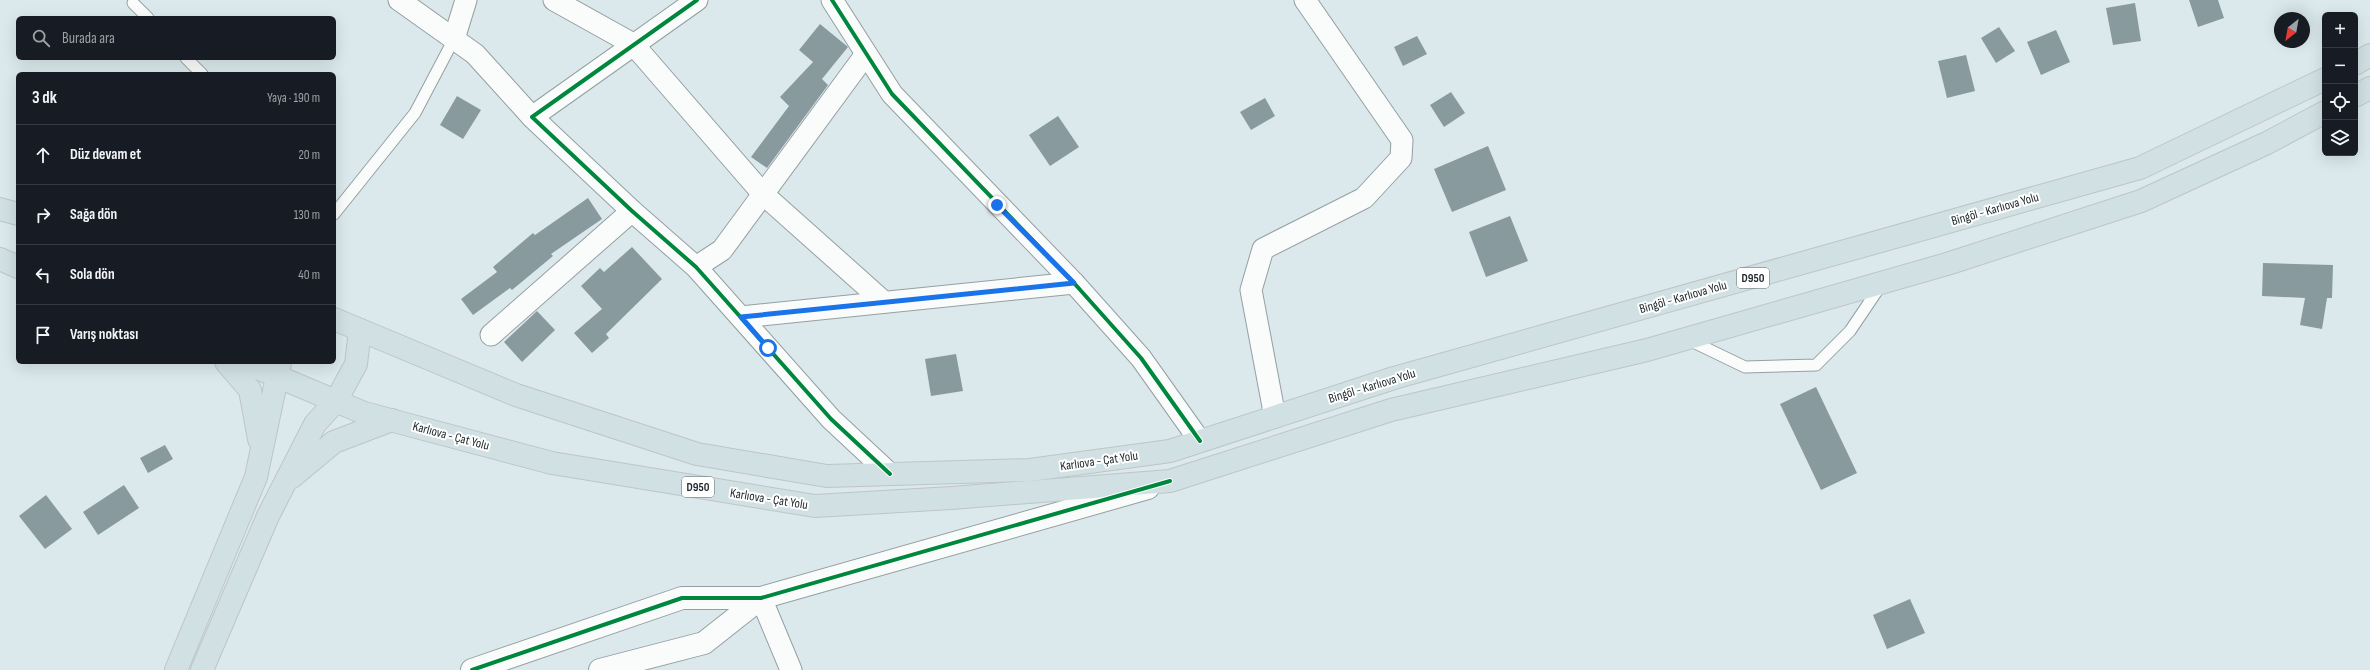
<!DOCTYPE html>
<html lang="tr">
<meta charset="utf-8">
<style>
:root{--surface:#171b24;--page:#20242c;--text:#f1f3f6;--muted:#9ea1a6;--line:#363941}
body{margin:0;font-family:"Sofia Sans Condensed",sans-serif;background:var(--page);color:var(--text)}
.controls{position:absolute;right:12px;top:12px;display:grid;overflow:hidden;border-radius:6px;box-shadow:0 4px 16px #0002}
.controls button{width:36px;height:36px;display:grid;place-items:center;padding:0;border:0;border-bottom:1px solid var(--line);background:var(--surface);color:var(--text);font:20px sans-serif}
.compass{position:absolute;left:2274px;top:12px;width:36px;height:36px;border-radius:50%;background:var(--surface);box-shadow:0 4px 16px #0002;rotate:211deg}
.stop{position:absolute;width:12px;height:12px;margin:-9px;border:3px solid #1a73e8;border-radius:50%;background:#fff}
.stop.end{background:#1a73e8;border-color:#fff;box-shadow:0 1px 4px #0008}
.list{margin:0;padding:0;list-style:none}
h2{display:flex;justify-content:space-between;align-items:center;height:52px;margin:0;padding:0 16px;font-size:17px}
h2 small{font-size:13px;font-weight:400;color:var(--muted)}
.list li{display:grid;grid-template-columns:26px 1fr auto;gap:12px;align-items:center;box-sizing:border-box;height:60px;padding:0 16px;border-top:1px solid var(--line)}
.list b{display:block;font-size:15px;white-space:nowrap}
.list em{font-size:13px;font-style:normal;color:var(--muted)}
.icon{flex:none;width:22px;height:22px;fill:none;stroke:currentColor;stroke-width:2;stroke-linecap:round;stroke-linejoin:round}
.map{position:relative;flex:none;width:2370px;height:670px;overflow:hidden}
.search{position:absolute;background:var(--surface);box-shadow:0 4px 16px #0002;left:16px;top:16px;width:320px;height:44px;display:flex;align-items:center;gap:10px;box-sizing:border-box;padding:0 14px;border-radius:6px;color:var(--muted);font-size:15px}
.panel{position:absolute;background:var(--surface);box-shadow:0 4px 16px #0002;left:16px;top:72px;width:320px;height:292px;border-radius:6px}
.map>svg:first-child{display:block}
</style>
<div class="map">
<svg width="2370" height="670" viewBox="0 0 2370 670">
<rect width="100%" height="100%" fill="#dbe9ec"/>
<g fill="#889a9e">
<polygon points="2189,0 2218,0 2224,18 2198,27"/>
<polygon points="2135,3 2141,41 2113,45 2106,8"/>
<polygon points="820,24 848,47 822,79 828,85 767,168 751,157 789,106 780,97 813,62 799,50"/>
<polygon points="1999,27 2015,51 1996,63 1981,38"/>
<polygon points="2056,30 2070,62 2041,75 2027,42"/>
<polygon points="1417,36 1427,54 1403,66 1394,47"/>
<polygon points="1966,55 1975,91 1947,98 1938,61"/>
<polygon points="1451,92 1465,113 1444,127 1430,105"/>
<polygon points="457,96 481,110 463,139 440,125"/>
<polygon points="1265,98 1275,116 1251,130 1240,112"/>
<polygon points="1058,116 1079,147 1050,166 1029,135"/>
<polygon points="1488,146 1506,190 1452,212 1434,169"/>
<polygon points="588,198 602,219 551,254 553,256 512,290 510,288 473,315 461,299 497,272 493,267 533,233 535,235"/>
<polygon points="1510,216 1528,261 1486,277 1469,232"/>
<polygon points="632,247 662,279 606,334 609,338 592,353 574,333 602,309 581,286 600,268 604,272"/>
<polygon points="2263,263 2333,265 2332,298 2327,298 2322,329 2300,325 2305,298 2262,296"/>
<polygon points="537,311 555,330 522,362 504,342"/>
<polygon points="956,354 963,391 931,396 925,359"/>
<polygon points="1816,387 1857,473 1821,490 1780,404"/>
<polygon points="165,445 173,459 148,473 140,458"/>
<polygon points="124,485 139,508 98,535 83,512"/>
<polygon points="46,495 72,529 45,549 19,516"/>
<polygon points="1910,599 1925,633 1887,649 1873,615"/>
</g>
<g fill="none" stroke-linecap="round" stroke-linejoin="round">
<defs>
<g id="service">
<polyline points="133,3 148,18"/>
<polyline points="186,58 202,74"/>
<polyline points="334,214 415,113 454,39"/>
<polyline points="1689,340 1745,367 1816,365 1850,331 1881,285"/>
</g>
<g id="minor">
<polyline points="399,0 475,54 532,117"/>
<polyline points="554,0 633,44 763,194 884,302"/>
<polyline points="697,0 532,117 632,211 696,267 831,419 890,474"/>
<polyline points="832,0 892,94 1074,283 1141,358 1200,441"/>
<polyline points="454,39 466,0"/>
<polyline points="696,267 722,250 866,54"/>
<polyline points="741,317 1074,283"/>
<polyline points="491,335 632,211"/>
<polyline points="1275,417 1251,290 1263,249 1364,198 1401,158 1402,140 1305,0"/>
<polyline points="761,598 791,670"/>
</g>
<g id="tertiary">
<polyline points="472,670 682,598 761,598 1148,488"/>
<polyline points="600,670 704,643 761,598"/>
</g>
<g id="trunk">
<polyline points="2355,64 2370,55"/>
<polyline points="2355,96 2370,88"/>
<polyline points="0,209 18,214"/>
<polyline points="0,259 18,267"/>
<polyline points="334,319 516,395 697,454 827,476 1030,470 1170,451 1394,378 2140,168 2325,79"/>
<polyline points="226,362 250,390 259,439"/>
<polyline points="243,362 364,413 552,463 815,506 951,498 1170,481 1391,410 1647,350 1947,264 2141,201 2267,143 2325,112"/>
<polyline points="292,477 334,442 392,420"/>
<polyline points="176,670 256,477 280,363"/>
<polyline points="202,670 268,516 315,424 336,401 356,364 360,330"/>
</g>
</defs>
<use href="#service" stroke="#959fa2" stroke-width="13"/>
<use href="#minor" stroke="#959fa2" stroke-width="23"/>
<use href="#tertiary" stroke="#959fa2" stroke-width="24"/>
<use href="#trunk" stroke="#bec5c6" stroke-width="24"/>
<use href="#service" stroke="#fafcfc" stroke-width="11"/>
<use href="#minor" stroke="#fafcfc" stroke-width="21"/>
<use href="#tertiary" stroke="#fafcfc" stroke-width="22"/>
<use href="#trunk" stroke="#d0e0e3" stroke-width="22"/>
<defs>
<g id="cycleway">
<polyline points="697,0 532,117 632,211 696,267 831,419 890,474"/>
<polyline points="832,0 892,94 1074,283 1141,358 1200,441"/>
<polyline points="472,670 682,598 761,598 1170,481"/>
</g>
</defs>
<use href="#cycleway" stroke="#fff" stroke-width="6"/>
<use href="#cycleway" stroke="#00873e" stroke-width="4"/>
</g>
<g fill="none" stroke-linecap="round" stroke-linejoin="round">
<polyline stroke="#1a73e8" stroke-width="5" points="768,348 741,317 1074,283 997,205"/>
</g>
<g text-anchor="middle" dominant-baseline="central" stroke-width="4" stroke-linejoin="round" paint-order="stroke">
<g fill="#fff" stroke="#646b6d" stroke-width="1">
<rect x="1737" y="268" width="32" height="20" rx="3"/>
<rect x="682" y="477" width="32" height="20" rx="3"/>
</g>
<g font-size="12" font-weight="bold" fill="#222b2e">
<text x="1753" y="278">D950</text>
<text x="698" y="487">D950</text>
</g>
<g font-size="13" fill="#222b2e" stroke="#fff">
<text transform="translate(1995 209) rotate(-16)">Bingöl - Karlıova Yolu</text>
<text transform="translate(1683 297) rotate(-16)">Bingöl - Karlıova Yolu</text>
<text transform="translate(1372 386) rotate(-17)">Bingöl - Karlıova Yolu</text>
<text transform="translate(451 436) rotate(15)">Karlıova - Çat Yolu</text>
<text transform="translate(1099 461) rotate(-8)">Karlıova - Çat Yolu</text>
<text transform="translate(769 499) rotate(9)">Karlıova - Çat Yolu</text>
</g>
</g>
</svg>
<div class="controls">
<button>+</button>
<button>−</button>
<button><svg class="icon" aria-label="locate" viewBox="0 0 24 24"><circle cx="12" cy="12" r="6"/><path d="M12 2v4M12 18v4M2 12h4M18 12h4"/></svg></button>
<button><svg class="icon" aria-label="layers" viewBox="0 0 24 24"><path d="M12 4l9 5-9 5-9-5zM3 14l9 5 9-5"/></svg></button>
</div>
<svg class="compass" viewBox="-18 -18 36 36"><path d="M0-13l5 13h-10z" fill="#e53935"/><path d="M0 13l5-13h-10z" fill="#9ea1a6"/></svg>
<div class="stop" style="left:768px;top:348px"></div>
<div class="stop end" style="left:997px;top:205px"></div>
<div class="search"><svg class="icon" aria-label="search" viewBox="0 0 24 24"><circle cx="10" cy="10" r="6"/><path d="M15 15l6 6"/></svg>Burada ara</div>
<section class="panel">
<h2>3 dk<small>Yaya · 190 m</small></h2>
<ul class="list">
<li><svg class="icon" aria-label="ahead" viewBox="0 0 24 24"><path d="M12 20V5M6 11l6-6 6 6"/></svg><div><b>Düz devam et</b></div><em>20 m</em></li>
<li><svg class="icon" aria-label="right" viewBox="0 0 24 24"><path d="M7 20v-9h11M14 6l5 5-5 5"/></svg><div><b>Sağa dön</b></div><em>130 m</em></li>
<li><svg class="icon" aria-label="left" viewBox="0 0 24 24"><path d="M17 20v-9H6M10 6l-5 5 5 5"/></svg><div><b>Sola dön</b></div><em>40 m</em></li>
<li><svg class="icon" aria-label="arrive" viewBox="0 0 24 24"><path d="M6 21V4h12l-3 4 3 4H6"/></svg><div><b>Varış noktası</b></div></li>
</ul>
</section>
</div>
